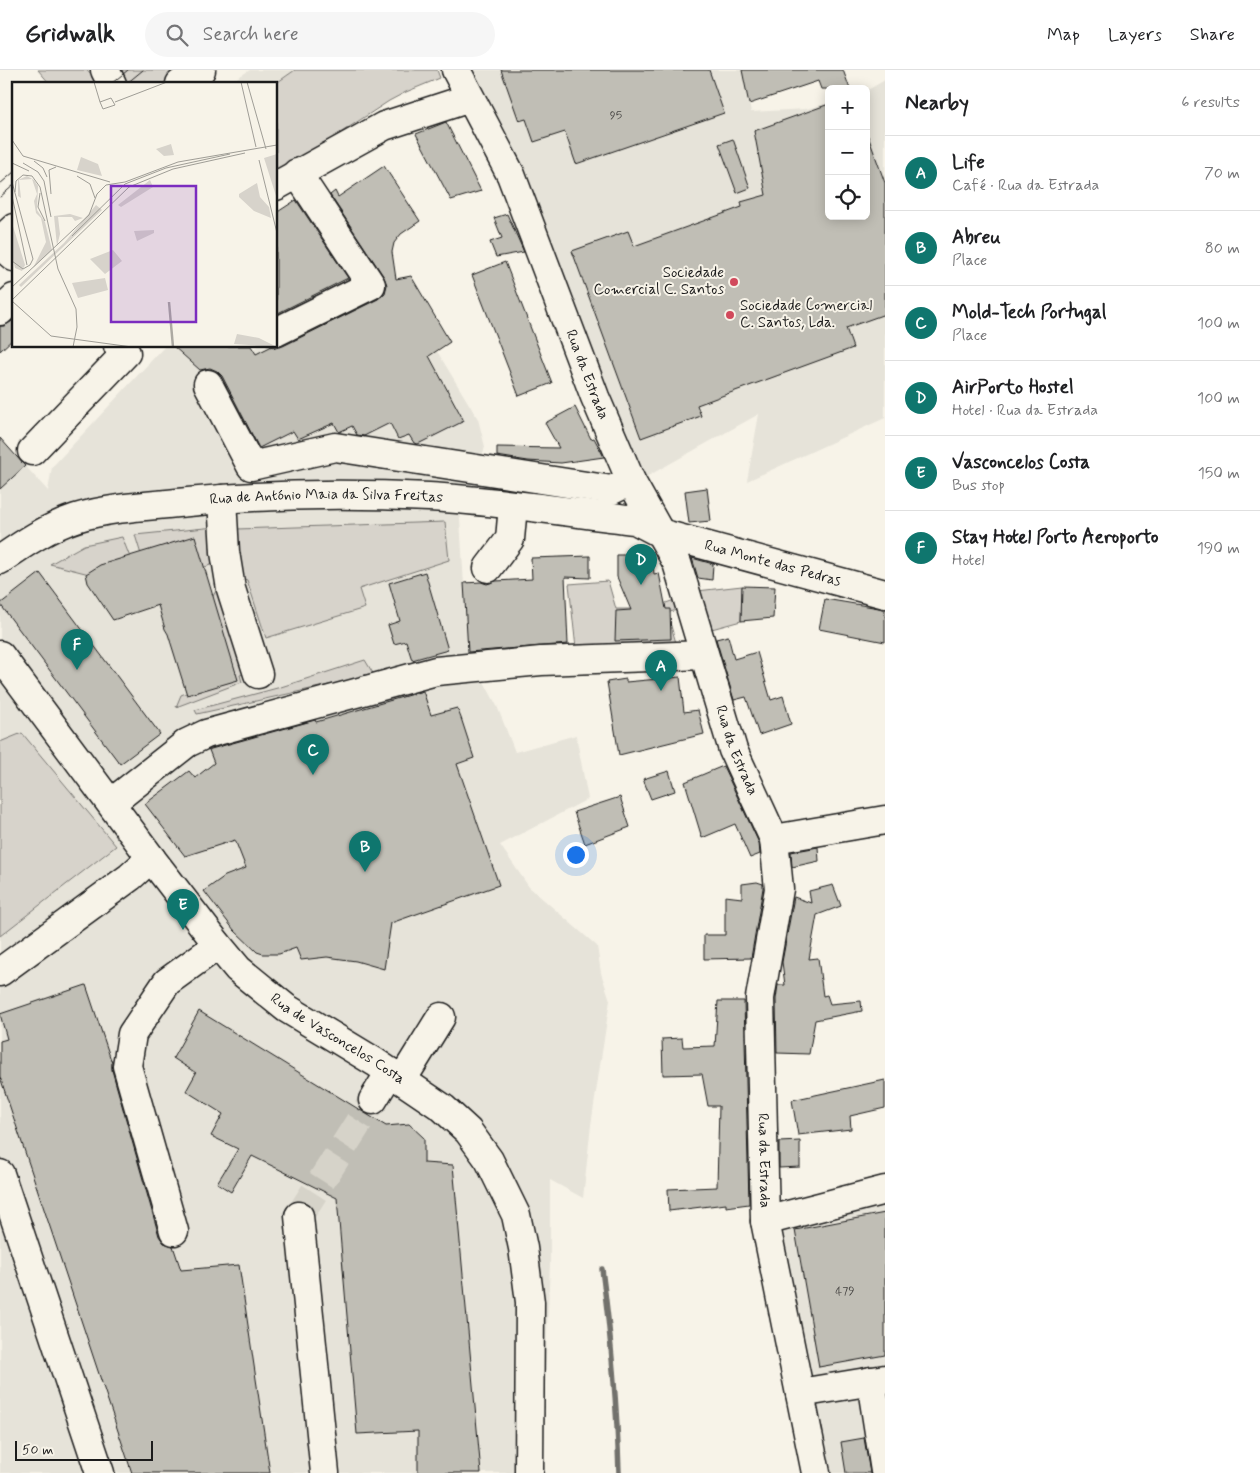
<!DOCTYPE html>
<meta charset="utf-8">
<style>
:root{--surface:#fff;--page:#f6f6f6;--text:#202124;--muted:#757577;--line:#e0e0e0;--accent:#0f766e}
body{margin:0;font-family:Mynerve,sans-serif;background:var(--page);color:var(--text)}
.controls{position:absolute;right:15px;top:15px;display:grid;overflow:hidden;border-radius:8px;box-shadow:0 2px 12px #0003}
.controls button{width:45px;height:45px;display:grid;place-items:center;padding:0;border:0;border-bottom:1px solid var(--line);background:var(--surface);color:var(--text);font:25px sans-serif}
.scale{position:absolute;left:15px;bottom:12px;width:138px;box-sizing:border-box;padding-left:5px;border:2px solid #1c1c1c;border-top:0;font-size:14px;line-height:18px;white-space:nowrap;color:#1c1c1c;-webkit-text-stroke:4px #f7f3e8;paint-order:stroke}
.you{position:absolute;left:575px;top:784px;width:18px;height:18px;margin:-12px;border:4px solid #fff;border-radius:50%;background:#1a73e8;box-shadow:0 0 0 8px #1a73e833}
.badge{display:grid;place-items:center;width:32px;height:32px;border-radius:50%;background:var(--accent);color:#fff;font-size:16px;font-weight:700}
.pin{position:absolute;translate:-50% -41px;filter:drop-shadow(0 1px 2px #0008)}
.pin::after{content:'';position:absolute;top:26px;width:18px;height:15px;background:inherit;clip-path:polygon(0 0,100% 0,50% 100%)}
.list{margin:0;padding:0;list-style:none}
h2{display:flex;justify-content:space-between;align-items:center;height:65px;margin:0;padding:0 20px;font-size:21px}
h2 small{font-size:16px;font-weight:400;color:var(--muted)}
.list li{display:grid;grid-template-columns:32px 1fr auto;gap:15px;align-items:center;box-sizing:border-box;height:75px;padding:0 20px;border-top:1px solid var(--line)}
.list b{display:block;font-size:19px;white-space:nowrap}
.list p{margin:0;font-size:16px;white-space:nowrap;color:var(--muted)}
.list em{font-size:16px;font-style:normal;color:var(--muted)}
.icon{flex:none;width:28px;height:28px;fill:none;stroke:currentColor;stroke-width:2;stroke-linecap:round;stroke-linejoin:round}
.map{position:relative;flex:none;width:885px;height:1403px;overflow:hidden}
header{display:flex;align-items:center;gap:30px;box-sizing:border-box;height:70px;padding:0 25px;background:var(--surface);border-bottom:1px solid var(--line)}
header strong{font-size:24px}
nav{display:flex;gap:28px;margin-inline-start:auto;font-size:18px}
.search{width:350px;height:45px;background:var(--page);display:flex;align-items:center;gap:12px;box-sizing:border-box;padding:0 18px;border-radius:28px;color:var(--muted);font-size:19px}
main{display:flex}
aside{flex:1;background:var(--surface)}
.map>svg:first-child{display:block}
</style>
<header>
<strong>Gridwalk</strong>
<div class="search"><svg class="icon" aria-label="search" viewBox="0 0 24 24"><circle cx="10" cy="10" r="6"/><path d="M15 15l6 6"/></svg>Search here</div>
<nav><a>Map</a><a>Layers</a><a>Share</a></nav>
</header>
<main>
<div class="map">
<svg width="885" height="1403" viewBox="0 0 885 1403">
<rect width="100%" height="100%" fill="#f7f3e8"/>
<filter id="ink" filterUnits="userSpaceOnUse"><feTurbulence type="fractalNoise" baseFrequency=".02" numOctaves="2"/><feDisplacementMap in="SourceGraphic" scale="10" xChannelSelector="R" yChannelSelector="G"/><feConvolveMatrix kernelMatrix="1 2 1 2 8 2 1 2 1" color-interpolation-filters="sRGB"/></filter>
<g filter="url(#ink)">
<g fill="#e6e3d9">
<polygon points="250,0 295,0 275,14 227,14"/>
<polygon points="470,0 742,0 751,42 806,39 829,33 829,146 866,146 866,21 885,10 885,348 747,411 759,344 646,407"/>
<polygon points="397,215 478,349 485,377 460,449 468,582 497,636 515,682 576,665 588,729 500,775 529,817 597,876 601,903 610,930 591,1055 583,1128 550,1110 550,1194 541,1403 0,1403 0,368 48,421 52,397 165,276 172,276 202,302 259,276 276,276 276,268"/>
<polygon points="885,1105 885,1403 830,1403 774,1134"/>
</g>
<g fill="#d7d3cb" stroke="#7a7874">
<polygon points="38,0 87,0 93,5 100,14 50,14"/>
<polygon points="121,0 183,0 164,14 126,14"/>
<polygon points="295,0 437,0 440,8 406,22 389,31 276,105 276,14 275,14"/>
<polygon points="445,452 449,490 359,519 365,538 266,568 247,510 242,508 237,459"/>
<polygon points="215,457 219,492 202,498 143,491 135,465"/>
<polygon points="122,467 133,495 93,505 50,494 84,475"/>
<polygon points="608,511 616,539 649,539 680,528 683,538 667,543 677,576 576,578 569,514"/>
<polygon points="742,516 741,551 708,560 697,521"/>
<polygon points="217,519 252,602 240,605 242,612 176,637 181,625 227,607 212,528"/>
<polygon points="365,590 374,605 197,644 195,640 281,617"/>
<polygon points="22,663 116,776 0,866 0,672"/>
</g>
<g fill="none" stroke-linecap="round" stroke-linejoin="round">
<path stroke="#72716c" stroke-width="5.5" d="M 602,1199 C 611,1267 617,1335 619,1403"/>
</g>
<g fill="#c0beb5" stroke="#1c1c1c">
<polygon points="501,0 709,0 724,43 576,94 565,62 534,72 526,49 519,51"/>
<polygon points="742,0 843,0 850,19 821,19 818,11 749,34"/>
<polygon points="829,34 829,146 866,146 866,67 868,66 885,113 885,244 846,258 853,278 697,335 701,346 641,368 572,181 628,161 634,176 742,137 741,132 766,125 754,61"/>
<polygon points="446,52 481,121 451,130 416,64"/>
<polygon points="733,69 750,118 737,123 719,74"/>
<polygon points="384,96 420,151 401,164 394,173 392,182 396,209 411,206 450,272 429,286 464,351 418,374 414,373 409,365 398,369 390,353 364,366 357,365 352,356 339,362 334,353 298,369 293,361 259,378 222,306 217,301 210,298 200,300 173,276 251,276 256,284 272,276 275,278 283,276 378,229 385,223 387,215 384,207 330,125 335,121 338,127"/>
<polygon points="296,130 348,208 276,244 276,143"/>
<polygon points="507,144 524,182 496,187 490,172 502,168 494,148"/>
<polygon points="505,192 552,313 519,326 472,205"/>
<polygon points="14,250 14,268 0,281 0,256 4,256"/>
<polygon points="575,337 591,369 594,368 604,387 561,393 528,391 497,386 497,377 559,378 545,353"/>
<polygon points="0,368 25,396 0,419"/>
<polygon points="707,418 711,451 689,453 685,421"/>
<polygon points="195,466 238,610 187,625 168,564 165,559 158,535 113,550 88,513 86,504 100,495"/>
<polygon points="617,485 652,485 654,504 659,503 666,539 670,539 671,569 615,571 616,541 631,540 617,507"/>
<polygon points="590,486 590,508 565,507 568,574 468,582 464,513 481,512 487,514 496,511 532,509 531,488"/>
<polygon points="692,488 713,494 712,510 698,508"/>
<polygon points="425,502 448,580 412,590 406,571 394,574 388,555 400,551 389,513"/>
<polygon points="40,503 160,664 120,694 0,534"/>
<polygon points="742,516 775,517 773,548 741,551"/>
<polygon points="825,529 885,539 885,572 819,559"/>
<polygon points="728,566 734,589 757,582 771,630 783,626 791,654 759,665 746,627 734,630 716,569"/>
<polygon points="680,607 684,642 698,640 704,664 619,685 607,612 626,609 626,612"/>
<polygon points="423,621 431,645 457,638 461,648 474,688 457,694 499,815 391,853 384,899 356,891 327,887 301,890 296,878 279,884 263,884 257,882 234,860 204,821 225,806 246,798 235,770 185,786 145,734 189,701 195,708 214,693 209,680 211,679 315,650 316,652"/>
<polygon points="723,696 759,773 760,784 750,788 735,754 702,768 685,712"/>
<polygon points="669,701 675,721 651,729 643,709"/>
<polygon points="620,727 630,757 585,774 574,742"/>
<polygon points="818,777 819,791 792,797 791,782"/>
<polygon points="757,812 763,814 763,818 751,888 704,889 704,865 725,865 725,826 742,828 742,814"/>
<polygon points="833,815 841,836 817,845 809,889 818,888 823,926 827,925 830,934 861,931 862,941 815,950 809,984 777,983 776,929 778,915 785,915 782,892 794,827 811,833 809,821"/>
<polygon points="86,915 112,993 112,1000 159,1166 164,1173 173,1176 181,1200 239,1195 270,1403 132,1403 0,1007 0,971 7,969 0,944"/>
<polygon points="718,931 744,931 749,1134 726,1137 726,1134 669,1141 668,1119 717,1117 719,1036 708,1036 702,1004 663,1005 662,969 682,968 683,977 715,976"/>
<polygon points="199,941 386,1056 409,1054 424,1068 424,1093 453,1095 481,1403 418,1403 418,1361 357,1364 337,1128 252,1086 231,1122 217,1113 238,1079 211,1066 223,1044 186,1021 196,1003 173,988"/>
<polygon points="885,1010 885,1038 850,1046 851,1059 798,1065 792,1030"/>
<polygon points="800,1071 800,1097 779,1098 779,1072"/>
<polygon points="885,1143 885,1285 819,1297 795,1160"/>
<polygon points="864,1368 870,1403 846,1403 841,1372"/>
</g>
<g fill="none" stroke-linecap="round" stroke-linejoin="round">
<polyline stroke="#d6d3c9" stroke-width="28" stroke-dasharray="28 14" stroke-linecap="butt" points="299,1146 373,1030"/>
<defs>
<g id="minor">
<path id="s1" d="M 456,0 L 511,105 L 595,327 L 631,411 L 677,493 L 733,680 L 774,769 L 779,819 L 760,928 L 765,1151 L 816,1403"/>
<polyline points="276,116 384,56 470,28"/>
<polyline points="0,175 14,187"/>
<polyline points="0,241 14,228"/>
<polyline points="276,262 371,215 297,103"/>
<polyline points="208,314 251,396 335,377 612,420 631,411"/>
<polyline points="32,381 126,283 118,276"/>
<polyline points="222,429 225,482 231,519 258,604"/>
<path id="s2" d="M 0,490 C 23,474 48,457 76,448 C 111,437 150,436 188,432 C 268,424 349,423 429,427 C 498,431 567,442 635,450 L 660,463 L 885,524"/>
<polyline points="488,498 510,469 513,436"/>
<path id="s3" d="M 0,585 L 151,788 L 218,875 L 238,899 L 286,938 L 375,992 L 443,1038 L 468,1061 L 489,1090 L 516,1145 L 523,1178 L 530,1232 L 529,1403"/>
<polyline points="111,733 187,673 206,664 436,601 541,591 704,585"/>
<polyline points="774,769 885,750"/>
<polyline points="0,902 130,807 151,788"/>
<polyline points="402,1010 441,947"/>
<polyline points="373,1030 390,1002"/>
<polyline points="0,1104 100,1403"/>
<polyline points="299,1146 325,1403"/>
<polyline points="765,1151 885,1120"/>
<polyline points="174,1161 127,996 132,964 167,912 218,875"/>
<polyline points="871,1311 885,1401"/>
<polyline points="800,1323 885,1309"/>
</g>
<g id="major">
<polyline points="105,0 112,14"/>
<polyline points="180,14 201,0"/>
<polyline points="0,171 14,158"/>
</g>
</defs>
<use href="#minor" stroke="#1c1c1c" stroke-width="31"/>
<use href="#major" stroke="#1c1c1c" stroke-width="31"/>
<use href="#minor" stroke="#f7f3e8" stroke-width="28"/>
<use href="#major" stroke="#f7f3e8" stroke-width="28"/>
<g stroke="#1c1c1c" stroke-width="1">
<polyline points="111,14 128,0"/>
<polyline points="126,14 143,0"/>
<polyline points="0,114 14,102"/>
<polyline points="0,127 14,115"/>
</g>
</g>
</g>
<g fill="#d1495b" stroke="#f7f3e8" stroke-width="2">
<circle cx="734" cy="212" r="5"/>
<circle cx="730" cy="245" r="5"/>
</g>
<g text-anchor="middle" dominant-baseline="central" stroke-width="4" stroke-linejoin="round" paint-order="stroke">
<g font-size="12" fill="#454442">
<text x="616" y="46">95</text>
<text x="845" y="1222">479</text>
</g>
<g font-size="15" fill="#1c1c1c" stroke="#f7f3e8" text-anchor="end">
<text x="724" y="203">Sociedade<tspan x="724" dy="17">Comercial C. Santos</tspan></text>
<text x="740" y="236" text-anchor="start">Sociedade Comercial<tspan x="740" dy="17">C. Santos, Lda.</tspan></text>
</g>
<g font-size="15" fill="#1c1c1c" stroke="#f7f3e8">
<text stroke="none"><textPath href="#s1" startOffset="332">Rua da Estrada</textPath></text>
<text stroke="none"><textPath href="#s2" startOffset="339">Rua de António Maia da Silva Freitas</textPath></text>
<text stroke="none"><textPath href="#s2" startOffset="794">Rua Monte das Pedras</textPath></text>
<text stroke="none"><textPath href="#s1" startOffset="738">Rua da Estrada</textPath></text>
<text stroke="none"><textPath href="#s3" startOffset="516">Rua de Vasconcelos Costa</textPath></text>
<text stroke="none"><textPath href="#s1" startOffset="1158">Rua da Estrada</textPath></text>
</g>
</g>
<g transform="translate(12 12)">
<rect width="265" height="265" fill="#f7f3e8"/>
<path d="M 159,62 L 162,73 L 152,74 L 144,67 ZM 265,72 L 265,117 L 252,76 ZM 69,75 L 86,82 L 90,94 L 65,88 ZM 15,94 L 22,98 L 26,104 L 25,128 L 33,140 L 40,168 L 21,186 L 34,160 L 29,136 L 24,131 L 22,119 L 25,112 L 20,97 L 7,98 L 9,116 L 6,114 L 6,98 ZM 138,98 L 141,105 L 109,125 L 106,123 ZM 245,101 L 248,115 L 257,125 L 259,136 L 242,129 L 227,115 L 227,112 ZM 84,123 L 90,128 L 9,205 L 7,203 L 52,161 ZM 58,132 L 71,136 L 63,139 L 60,135 L 46,135 L 48,152 L 45,164 L 42,134 ZM 0,141 L 13,183 L 10,189 L 3,186 L 0,173 ZM 142,148 L 142,151 L 125,159 L 122,149 ZM 101,168 L 110,179 L 93,192 L 78,177 ZM 93,196 L 96,208 L 66,216 L 60,201 ZM 225,252 L 247,256 L 265,265 L 222,262 Z" fill="#d7d3cb"/>
<path fill="none" stroke="#aca9a2" stroke-width="2.5" d="M 157,220 L 161,265"/>
<path fill="none" stroke="#9f9d96" stroke-width="1" d="M 82,0 L 88,20 L 91,27 L 103,23 L 99,16 L 88,20M 229,0 L 244,65M 235,0 L 254,67M 103,20 L 155,0M 0,58 L 11,74 L 98,100M 247,78 L 265,151M 22,79 L 31,86 L 35,95M 0,81 L 17,89M 11,81 L 26,90 L 32,99 L 39,135M 65,94 L 78,102 L 83,116M 0,100 L 21,177 L 18,183 L 11,187 L 0,179M 3,110 L 4,99 L 11,93 L 20,94 L 28,105 L 46,187 L 64,227 L 65,245 L 61,265M 28,111 L 26,125 L 33,139M 39,112 L 37,88 L 44,85M 0,114 L 15,183M 60,154 L 113,102 L 154,86 L 218,72M 0,205 L 77,133 L 85,112 L 94,103 L 113,100 L 166,80 L 265,63M 0,218 L 117,105 L 161,87 L 233,71M 0,219 L 39,254 L 120,265M 201,265 L 224,265"/>
<path fill="#7b2cbf" fill-opacity="0.15" stroke="#7b2cbf" stroke-width="2.5" d="M 99,104 L 184,104 L 184,240 L 99,240 Z"/>
<rect width="265" height="265" fill="none" stroke="#1c1c1c" stroke-width="2.5"/>
</g>
</svg>
<div class="controls">
<button>+</button>
<button>−</button>
<button><svg class="icon" aria-label="locate" viewBox="0 0 24 24"><circle cx="12" cy="12" r="6"/><path d="M12 2v4M12 18v4M2 12h4M18 12h4"/></svg></button>
</div>
<div class="scale">50 m</div>
<div class="you"></div>
<div class="pin badge" style="left:661px;top:621px">A</div>
<div class="pin badge" style="left:365px;top:802px">B</div>
<div class="pin badge" style="left:313px;top:705px">C</div>
<div class="pin badge" style="left:641px;top:515px">D</div>
<div class="pin badge" style="left:183px;top:860px">E</div>
<div class="pin badge" style="left:77px;top:600px">F</div>
</div>
<aside>
<h2>Nearby<small>6 results</small></h2>
<ul class="list">
<li><span class="badge">A</span><div><b>Life</b><p>Café · Rua da Estrada</p></div><em>70 m</em></li>
<li><span class="badge">B</span><div><b>Abreu</b><p>Place</p></div><em>80 m</em></li>
<li><span class="badge">C</span><div><b>Mold-Tech Portugal</b><p>Place</p></div><em>100 m</em></li>
<li><span class="badge">D</span><div><b>AirPorto Hostel</b><p>Hotel · Rua da Estrada</p></div><em>100 m</em></li>
<li><span class="badge">E</span><div><b>Vasconcelos Costa</b><p>Bus stop</p></div><em>150 m</em></li>
<li><span class="badge">F</span><div><b>Stay Hotel Porto Aeroporto</b><p>Hotel</p></div><em>190 m</em></li>
</ul>
</aside>
</main>
